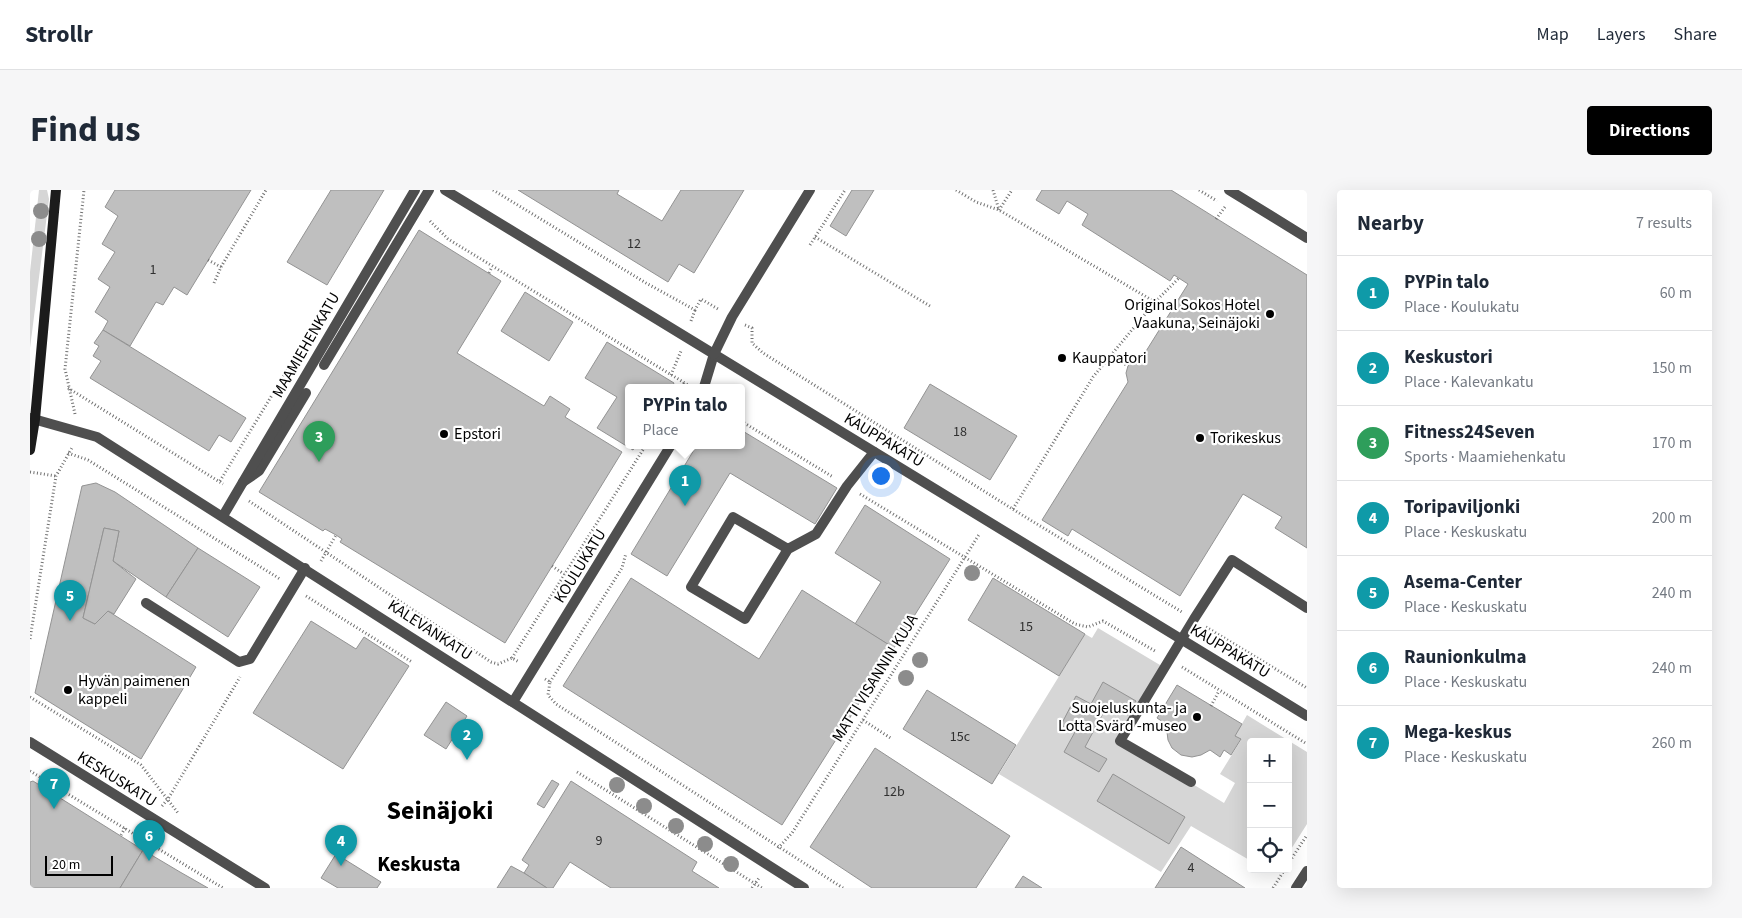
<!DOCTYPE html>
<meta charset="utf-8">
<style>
:root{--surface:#fff;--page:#f6f6f7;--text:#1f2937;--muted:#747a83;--line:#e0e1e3;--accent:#000}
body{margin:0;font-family:"Source Sans 3",sans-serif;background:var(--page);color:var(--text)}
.controls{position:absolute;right:15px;bottom:15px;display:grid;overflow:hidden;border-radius:5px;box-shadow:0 5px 20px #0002}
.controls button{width:45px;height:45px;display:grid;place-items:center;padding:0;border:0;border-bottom:1px solid var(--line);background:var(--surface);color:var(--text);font:25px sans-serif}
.scale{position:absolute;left:15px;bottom:12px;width:68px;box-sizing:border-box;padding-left:5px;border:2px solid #000;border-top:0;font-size:14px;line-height:18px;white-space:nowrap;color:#000;-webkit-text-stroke:4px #fff;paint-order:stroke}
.you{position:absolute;left:850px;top:285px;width:18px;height:18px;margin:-12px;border:4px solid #fff;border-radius:50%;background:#1a73e8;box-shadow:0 0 0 8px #1a73e833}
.badge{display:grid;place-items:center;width:32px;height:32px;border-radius:50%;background:var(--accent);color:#fff;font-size:16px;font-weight:700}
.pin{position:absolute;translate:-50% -41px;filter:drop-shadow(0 1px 2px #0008)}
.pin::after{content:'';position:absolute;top:26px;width:18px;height:15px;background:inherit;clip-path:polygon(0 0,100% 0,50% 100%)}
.popup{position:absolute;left:595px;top:194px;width:120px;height:65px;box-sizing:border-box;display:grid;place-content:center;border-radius:5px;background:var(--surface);filter:drop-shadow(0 1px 4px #0005);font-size:16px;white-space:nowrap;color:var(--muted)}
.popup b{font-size:19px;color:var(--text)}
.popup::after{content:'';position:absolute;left:50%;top:100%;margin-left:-10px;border:10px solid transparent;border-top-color:var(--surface)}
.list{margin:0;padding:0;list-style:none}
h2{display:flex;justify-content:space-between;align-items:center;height:65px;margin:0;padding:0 20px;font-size:21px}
h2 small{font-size:16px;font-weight:400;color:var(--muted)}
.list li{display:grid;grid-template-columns:32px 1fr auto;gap:15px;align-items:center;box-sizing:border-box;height:75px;padding:0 20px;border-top:1px solid var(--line)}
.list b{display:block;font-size:19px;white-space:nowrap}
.list p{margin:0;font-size:16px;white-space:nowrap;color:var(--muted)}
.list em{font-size:16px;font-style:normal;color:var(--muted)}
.icon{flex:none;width:28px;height:28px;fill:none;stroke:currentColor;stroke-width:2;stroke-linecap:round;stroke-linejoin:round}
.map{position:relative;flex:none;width:1277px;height:698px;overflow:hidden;border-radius:5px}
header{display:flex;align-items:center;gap:30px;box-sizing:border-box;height:70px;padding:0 25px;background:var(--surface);border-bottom:1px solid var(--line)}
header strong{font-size:24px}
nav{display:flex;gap:28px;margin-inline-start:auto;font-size:18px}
.intro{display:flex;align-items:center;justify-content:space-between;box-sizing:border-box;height:120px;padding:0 30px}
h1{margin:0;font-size:35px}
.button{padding:12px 22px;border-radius:5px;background:var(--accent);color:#fff;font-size:18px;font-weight:700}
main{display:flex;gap:30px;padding:0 30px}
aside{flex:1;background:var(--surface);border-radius:5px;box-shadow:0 5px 20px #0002}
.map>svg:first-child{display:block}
</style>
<header>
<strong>Strollr</strong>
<nav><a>Map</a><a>Layers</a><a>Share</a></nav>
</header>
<div class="intro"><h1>Find us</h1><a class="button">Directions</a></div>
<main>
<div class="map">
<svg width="1277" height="698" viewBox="0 0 1277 698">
<rect width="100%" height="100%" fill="#fff"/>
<g fill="#d6d6d6">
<polygon points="9,0 17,0 19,9 0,158 0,82"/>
<polygon points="1068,438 1135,478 1090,550 1194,613 1205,593 1190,584 1211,550 1205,546 1217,525 1277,562 1277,634 1258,664 1258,552 1221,552 1221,671 1161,636 1131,682 969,584 1055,444 1062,448"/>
</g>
<g fill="#bfbfbf" stroke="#939393">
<polygon points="85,0 221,0 157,105 144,97 133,115 126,112 100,156 73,140 78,131 65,122 80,97 68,89 85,62 72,54 88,26 75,17"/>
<polygon points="301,0 354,0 297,95 257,72"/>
<polygon points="488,0 589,0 587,4 632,31 651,0 714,0 664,83 649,74 638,92"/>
<polygon points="822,0 844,0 816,46 800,36"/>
<polygon points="1012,0 1141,0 1277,85 1277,358 1245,338 1252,327 1213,304 1150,406 1042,339 1038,346 1012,330 1098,192 1096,183 1098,176 1103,170 1113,166 1158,94 1144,85 1140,91 1052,35 1058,24 1037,11 1029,24 1006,10"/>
<polygon points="389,40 471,91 427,163 514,216 520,206 540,219 535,227 592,262 475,453 310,352 312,349 306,345 295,339 293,341 229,302"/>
<polygon points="495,102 543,132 519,171 471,141"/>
<polygon points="73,140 216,228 201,252 189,245 179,261 60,188 71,171 63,166 69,156 64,153"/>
<polygon points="577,152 644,193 642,197 599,197 599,255 606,255 603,260 567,238 587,207 555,188"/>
<polygon points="900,194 987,246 960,290 874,238"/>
<polygon points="711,240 807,298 785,334 700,283 637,386 601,364 667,255 711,255"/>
<polygon points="66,293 85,302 168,358 136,407 83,371 89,341 74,338 53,428 65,434 78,421 166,477 111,569 5,503 52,296"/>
<polygon points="835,315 920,369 864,458 825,434 851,392 805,363"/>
<polygon points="74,338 89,341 83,371 106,389 84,424 78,421 65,434 53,428"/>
<polygon points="168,358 230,397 198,447 136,407"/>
<polygon points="601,388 729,469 772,400 864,458 752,635 533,496"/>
<polygon points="963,388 1055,444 1029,486 938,430"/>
<polygon points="281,431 326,459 334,447 379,476 313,579 223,523"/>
<polygon points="1073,492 1106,511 1098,525 1078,514 1055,557 1077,569 1069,582 1034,562 1045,542 1031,535 1046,506 1061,514"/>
<polygon points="1147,495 1212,534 1205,546 1211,549 1201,565 1194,560 1190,567 1180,560 1171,565 1162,567 1151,565 1142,558 1138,550 1136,534 1127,528"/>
<polygon points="897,500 986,555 962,594 873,539"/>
<polygon points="416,512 437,526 416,559 394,545"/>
<polygon points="845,558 980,646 946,698 842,698 780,657"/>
<polygon points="1083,584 1155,627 1139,654 1067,611"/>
<polygon points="522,590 529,594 514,618 507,614"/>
<polygon points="3,591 113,660 90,698 0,698 0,592"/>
<polygon points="541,591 667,672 662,681 689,698 581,698 540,672 523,698 517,698 494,683 499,675 492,670"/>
<polygon points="1151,657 1215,698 1125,698"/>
<polygon points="113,660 150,682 178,698 90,698"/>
<polygon points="306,664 351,692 347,698 308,698 291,688"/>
<polygon points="481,676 494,683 517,698 467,698"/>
<polygon points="993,686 1012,698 985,698"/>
</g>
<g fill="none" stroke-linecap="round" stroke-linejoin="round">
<g stroke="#717171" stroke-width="3" stroke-dasharray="1 2.5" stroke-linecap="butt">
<polyline points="463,0 616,93 665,120 671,109 688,119"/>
<polyline points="926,0 946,12 969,20 1125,112"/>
<polyline points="963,0 969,20"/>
<polyline points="1169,0 1187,11"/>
<polyline points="969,20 982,0"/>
<polyline points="1186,29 1195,17"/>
<polyline points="400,31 418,49 658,195"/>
<polyline points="785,47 900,116"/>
<polyline points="780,55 815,0"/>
<polyline points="178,70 191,77"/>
<polyline points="459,83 462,77"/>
<polyline points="184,93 191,77 236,0"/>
<polyline points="661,131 665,120"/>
<polyline points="715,135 722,138 722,153 733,163 997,328 1152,422"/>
<polyline points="1080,165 1098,176"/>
<polyline points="641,185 651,161"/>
<polyline points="652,197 654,193"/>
<polyline points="38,198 193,294"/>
<polyline points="45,224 35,179 54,0"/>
<polyline points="711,231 803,287"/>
<polyline points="38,263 58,270 250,389"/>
<polyline points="0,282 26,286"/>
<polyline points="190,291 259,177"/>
<polyline points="830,304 1045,434 1058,437 1073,431 1125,461"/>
<polyline points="219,311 461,472 468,474 482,468 489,472"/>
<polyline points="983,319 1063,187 1125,112 1149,88"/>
<polyline points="291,371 306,345"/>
<polyline points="522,376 534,384"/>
<polyline points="276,406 382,472"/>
<polyline points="1176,437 1277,498"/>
<polyline points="0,449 26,286 43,256"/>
<polyline points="482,468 616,255"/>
<polyline points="1152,477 1277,554"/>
<polyline points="515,489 520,492 518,505 526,514 813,698"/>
<polyline points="520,492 592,378 596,363"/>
<polyline points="0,507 111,575 148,623"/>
<polyline points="1181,516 1189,501"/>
<polyline points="833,530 862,549"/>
<polyline points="0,581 193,698"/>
<polyline points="547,582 732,698"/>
<polyline points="132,616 138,609 210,487"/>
<polyline points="91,645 95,638"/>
<polyline points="748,658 762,643 950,343"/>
<polyline points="1258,674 1277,645"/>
<polyline points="722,698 729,688"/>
<polyline points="1243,698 1255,679"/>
</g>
<g stroke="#4f4f4f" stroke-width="10">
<polyline points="294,175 399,0"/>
<polyline points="213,292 229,281 276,203"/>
<polyline points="758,359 715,429 661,397 703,327 758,359 786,344 817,296 844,262"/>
<polyline points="116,413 209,472 220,469 275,378"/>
<polyline points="1161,592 1090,551 1164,429 1202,370 1277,418"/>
</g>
<g stroke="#4f4f4f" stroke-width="10">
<polyline points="674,197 684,164"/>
<polyline points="483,512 641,255"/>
</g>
<g stroke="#4f4f4f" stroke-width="10">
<polyline points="415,0 1277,526"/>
<polyline points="684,164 702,127 780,0"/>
<polyline points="0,228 67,247 774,698"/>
<polyline points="193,326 385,0"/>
<polyline points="0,552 235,698"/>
<polyline points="1266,698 1277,681"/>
</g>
<polyline stroke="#4f4f4f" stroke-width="10" points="1199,0 1277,48"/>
<polyline stroke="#1c1c1c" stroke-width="10" points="0,260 5,229 26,0"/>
</g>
<g fill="#8c8c8c">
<circle cx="11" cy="21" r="8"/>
<circle cx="9" cy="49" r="8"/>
<circle cx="942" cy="383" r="8"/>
<circle cx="890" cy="470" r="8"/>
<circle cx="876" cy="488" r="8"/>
<circle cx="587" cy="595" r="8"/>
<circle cx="614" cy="616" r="8"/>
<circle cx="646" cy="636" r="8"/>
<circle cx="675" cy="654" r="8"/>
<circle cx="701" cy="674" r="8"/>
</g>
<g fill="#000" stroke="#fff" stroke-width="2">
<circle cx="1240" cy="124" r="5"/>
<circle cx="1032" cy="168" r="5"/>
<circle cx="414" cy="244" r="5"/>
<circle cx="1170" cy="248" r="5"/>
<circle cx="38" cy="500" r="5"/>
<circle cx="1167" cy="527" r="5"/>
</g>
<g text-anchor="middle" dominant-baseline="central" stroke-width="4.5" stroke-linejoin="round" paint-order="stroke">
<g font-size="14" fill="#303030">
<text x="604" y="54">12</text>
<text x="123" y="80">1</text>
<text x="930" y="242">18</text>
<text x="996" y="437">15</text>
<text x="930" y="547">15c</text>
<text x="864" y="602">12b</text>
<text x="569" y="651">9</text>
<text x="1161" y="678">4</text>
</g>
<g font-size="16" fill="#000" stroke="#fff" text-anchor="start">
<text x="1230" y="115" text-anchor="end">Original Sokos Hotel<tspan x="1230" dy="18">Vaakuna, Seinäjoki</tspan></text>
<text x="1042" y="168">Kauppatori</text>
<text x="424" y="244">Epstori</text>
<text x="1180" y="248">Torikeskus</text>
<text x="48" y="491">Hyvän paimenen<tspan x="48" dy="18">kappeli</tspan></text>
<text x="1157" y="518" text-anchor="end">Suojeluskunta- ja<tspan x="1157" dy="18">Lotta Svärd -museo</tspan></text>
</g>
<g font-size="16" fill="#000" stroke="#fff">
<text transform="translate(276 155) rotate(-60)">MAAMIEHENKATU</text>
<text transform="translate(854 250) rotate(31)">KAUPPAKATU</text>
<text transform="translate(550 376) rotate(-58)">KOULUKATU</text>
<text transform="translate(400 440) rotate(33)">KALEVANKATU</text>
<text transform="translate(1200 461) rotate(31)">KAUPPAKATU</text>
<text transform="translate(845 488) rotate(-58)">MATTI VISANNIN KUJA</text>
<text transform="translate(87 589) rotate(32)">KESKUSKATU</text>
</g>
<g font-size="21" font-weight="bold" fill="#000" stroke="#fff">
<text x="389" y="674">Keskusta</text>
</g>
<g font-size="26" font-weight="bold" fill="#000" stroke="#fff">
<text x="410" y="620">Seinäjoki</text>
</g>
</g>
</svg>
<div class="controls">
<button>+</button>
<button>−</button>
<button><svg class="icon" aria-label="locate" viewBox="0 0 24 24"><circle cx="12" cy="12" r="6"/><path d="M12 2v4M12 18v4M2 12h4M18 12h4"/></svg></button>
</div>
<div class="scale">20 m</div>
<div class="you"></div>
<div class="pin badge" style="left:655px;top:316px;background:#0f9aa8">1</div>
<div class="popup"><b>PYPin talo</b>Place</div>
<div class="pin badge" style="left:437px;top:570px;background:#0f9aa8">2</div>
<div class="pin badge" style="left:289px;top:272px;background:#2e9e5b">3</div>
<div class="pin badge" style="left:311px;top:676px;background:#0f9aa8">4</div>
<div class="pin badge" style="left:40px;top:431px;background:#0f9aa8">5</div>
<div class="pin badge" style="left:119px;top:671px;background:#0f9aa8">6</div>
<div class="pin badge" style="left:24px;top:619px;background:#0f9aa8">7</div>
</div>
<aside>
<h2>Nearby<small>7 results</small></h2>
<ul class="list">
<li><span class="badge" style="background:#0f9aa8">1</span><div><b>PYPin talo</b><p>Place · Koulukatu</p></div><em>60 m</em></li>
<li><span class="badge" style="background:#0f9aa8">2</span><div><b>Keskustori</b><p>Place · Kalevankatu</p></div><em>150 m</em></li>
<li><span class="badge" style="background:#2e9e5b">3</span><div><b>Fitness24Seven</b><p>Sports · Maamiehenkatu</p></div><em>170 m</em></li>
<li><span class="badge" style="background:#0f9aa8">4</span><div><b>Toripaviljonki</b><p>Place · Keskuskatu</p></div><em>200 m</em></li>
<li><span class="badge" style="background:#0f9aa8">5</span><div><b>Asema-Center</b><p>Place · Keskuskatu</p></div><em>240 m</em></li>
<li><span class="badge" style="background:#0f9aa8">6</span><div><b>Raunionkulma</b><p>Place · Keskuskatu</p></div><em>240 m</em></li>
<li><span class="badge" style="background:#0f9aa8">7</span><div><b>Mega-keskus</b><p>Place · Keskuskatu</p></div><em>260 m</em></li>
</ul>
</aside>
</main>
